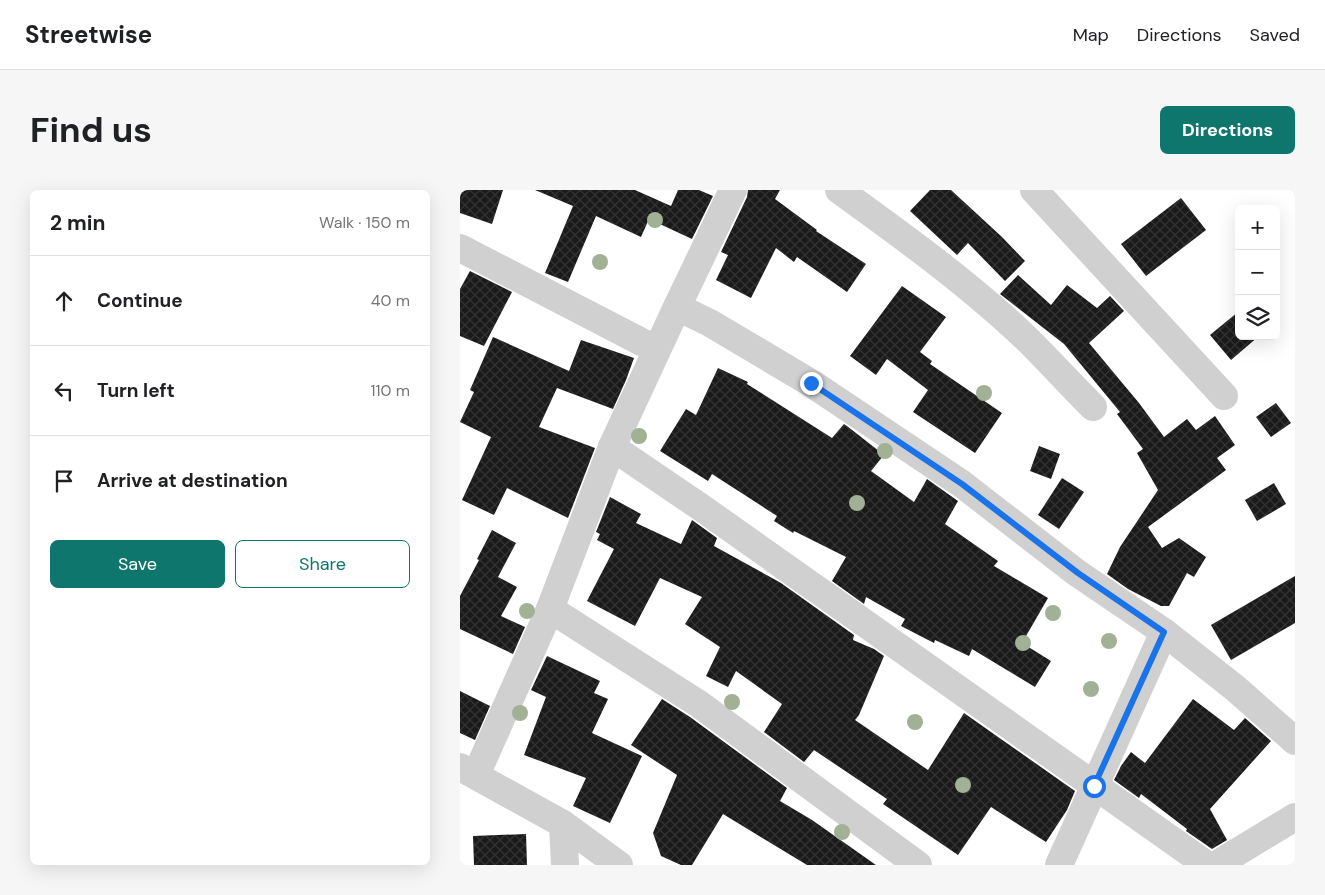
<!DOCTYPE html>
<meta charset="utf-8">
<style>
:root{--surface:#fff;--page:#f6f6f6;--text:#202124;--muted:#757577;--line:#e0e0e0;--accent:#0f766e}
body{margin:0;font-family:"DM Sans",sans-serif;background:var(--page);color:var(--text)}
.controls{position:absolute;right:15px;top:15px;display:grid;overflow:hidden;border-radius:8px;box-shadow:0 5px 20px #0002}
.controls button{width:45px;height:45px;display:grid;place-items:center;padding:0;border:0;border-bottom:1px solid var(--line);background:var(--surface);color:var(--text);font:25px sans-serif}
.stop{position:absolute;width:15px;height:15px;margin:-11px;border:4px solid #1a73e8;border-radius:50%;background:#fff}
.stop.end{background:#1a73e8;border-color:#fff;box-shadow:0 1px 5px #0008}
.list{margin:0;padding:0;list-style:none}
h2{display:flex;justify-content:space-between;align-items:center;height:65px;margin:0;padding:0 20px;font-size:21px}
h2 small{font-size:16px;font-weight:400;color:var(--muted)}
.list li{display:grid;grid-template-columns:32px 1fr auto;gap:15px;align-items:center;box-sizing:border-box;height:90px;padding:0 20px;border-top:1px solid var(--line)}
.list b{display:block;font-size:19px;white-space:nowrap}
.list em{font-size:16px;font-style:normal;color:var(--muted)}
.actions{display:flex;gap:10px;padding:15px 20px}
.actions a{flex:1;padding:11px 0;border:1px solid var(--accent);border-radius:8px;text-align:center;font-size:18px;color:var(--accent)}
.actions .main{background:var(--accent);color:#fff}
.icon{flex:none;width:28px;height:28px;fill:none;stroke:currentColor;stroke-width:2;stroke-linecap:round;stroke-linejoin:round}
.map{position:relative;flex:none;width:835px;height:675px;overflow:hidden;border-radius:8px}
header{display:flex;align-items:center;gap:30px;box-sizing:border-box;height:70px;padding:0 25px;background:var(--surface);border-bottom:1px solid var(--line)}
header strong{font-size:24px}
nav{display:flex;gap:28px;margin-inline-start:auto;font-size:18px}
.intro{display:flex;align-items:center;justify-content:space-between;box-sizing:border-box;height:120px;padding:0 30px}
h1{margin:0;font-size:35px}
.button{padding:12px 22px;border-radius:8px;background:var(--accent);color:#fff;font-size:18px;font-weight:700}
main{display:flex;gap:30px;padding:0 30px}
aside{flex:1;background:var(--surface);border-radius:8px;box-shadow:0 5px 20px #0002}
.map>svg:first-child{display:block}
</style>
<header>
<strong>Streetwise</strong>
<nav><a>Map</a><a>Directions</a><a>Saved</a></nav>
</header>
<div class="intro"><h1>Find us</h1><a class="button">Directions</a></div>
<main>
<aside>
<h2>2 min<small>Walk · 150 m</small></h2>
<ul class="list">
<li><svg class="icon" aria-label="ahead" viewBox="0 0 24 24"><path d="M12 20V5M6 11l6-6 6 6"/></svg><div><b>Continue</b></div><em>40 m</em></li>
<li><svg class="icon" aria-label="left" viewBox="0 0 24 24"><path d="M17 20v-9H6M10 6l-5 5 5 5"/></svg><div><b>Turn left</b></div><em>110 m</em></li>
<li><svg class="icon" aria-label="arrive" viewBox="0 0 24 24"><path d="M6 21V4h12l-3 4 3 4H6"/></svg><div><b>Arrive at destination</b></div></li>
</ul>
<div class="actions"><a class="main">Save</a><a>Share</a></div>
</aside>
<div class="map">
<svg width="835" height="675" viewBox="0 0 835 675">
<defs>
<pattern id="building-cross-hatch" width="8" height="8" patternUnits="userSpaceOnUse" patternTransform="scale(1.25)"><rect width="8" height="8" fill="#1a1a1a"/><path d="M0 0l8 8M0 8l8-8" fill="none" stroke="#333"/></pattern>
</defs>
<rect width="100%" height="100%" fill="#fff"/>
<g fill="url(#building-cross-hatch)">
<polygon points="0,0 43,0 32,34 0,23"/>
<polygon points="75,0 175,0 211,16 218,0 239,0 253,6 232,49 189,29 181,47 136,26 108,92 85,83 113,16"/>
<polygon points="288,0 320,0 315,9 357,40 356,41 406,74 387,102 337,67 334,72 316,58 291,108 256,90 268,65 261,62 287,7"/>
<polygon points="470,0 491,0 542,47 565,71 545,91 508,53 497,65 450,21"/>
<polygon points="721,8 746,40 686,86 661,54"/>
<polygon points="10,81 52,102 24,156 0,146 0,99"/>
<polygon points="558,85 591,115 607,95 637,118 650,106 664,121 629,153 679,213 704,247 727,229 736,240 755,226 775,255 757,268 766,280 688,337 702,358 719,348 746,367 734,387 727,383 709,416 701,416 668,399 647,384 660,357 698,300 677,263 683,259 657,224 660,222 604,154 540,104"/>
<polygon points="442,96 486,127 460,162 472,171 470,174 542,223 515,263 453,222 468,200 427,169 416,185 390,166"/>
<polygon points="778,122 779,146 799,146 771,170 750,145"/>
<polygon points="33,147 109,181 121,150 174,168 166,190 153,219 97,198 79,237 135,258 108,328 47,298 34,325 2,310 31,247 0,232 14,202 10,200"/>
<polygon points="258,178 288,192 287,194 372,248 384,234 387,236 424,265 411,281 454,312 467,289 498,311 485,334 538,371 534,376 588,408 562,453 591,471 575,497 512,459 509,466 475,450 474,453 441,436 445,429 406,407 404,414 372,391 386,367 334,341 333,343 314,331 317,326 252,284 248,291 200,261 226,219 236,225"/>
<polygon points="816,213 831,233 811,247 796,227"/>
<polygon points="579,256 600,264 591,289 570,281"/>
<polygon points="602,288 624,302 599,339 578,325"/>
<polygon points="814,293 826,314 797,331 785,310"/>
<polygon points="150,307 181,324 176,333 221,354 232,330 257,348 254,356 321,393 394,445 393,450 414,459 424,466 399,525 395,530 468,580 504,523 615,601 607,620 586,652 531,617 498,665 423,614 427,609 354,560 344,572 304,542 322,514 276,481 268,497 246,486 260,457 225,434 242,407 200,388 175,436 127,411 154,359 137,350 140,344 136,342"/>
<polygon points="32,340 56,353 38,387 57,397 41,426 65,437 53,464 0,439 0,406 19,370 17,369"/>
<polygon points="835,386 835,433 771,470 751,435"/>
<polygon points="87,466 140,491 134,503 148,509 132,543 182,566 150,633 113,616 126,588 64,565 86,507 71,500"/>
<polygon points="0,501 30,516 15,550 0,543"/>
<polygon points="202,509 230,527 327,598 320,611 352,630 416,675 347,675 263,624 232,675 221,675 201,666 193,643 217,585 171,555"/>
<polygon points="733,509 774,540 785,528 811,551 750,619 767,650 752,659 726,641 727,639 681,604 679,608 654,590 661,576 671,562 685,573"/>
<polygon points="66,644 67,675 14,675 13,646"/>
</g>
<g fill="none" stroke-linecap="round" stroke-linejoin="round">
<g stroke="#d0d0d0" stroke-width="28">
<path d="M 379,0 C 444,47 511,95 569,151 C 591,173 611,195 633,217"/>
<polyline points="574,0 764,206"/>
<polyline points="0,58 197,160"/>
<polyline points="217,117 250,133 351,193 502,294 617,383 704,442 775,498 835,551"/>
<polyline points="152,257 239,316 747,675"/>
<polyline points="90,419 239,514 458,675"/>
<polyline points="0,577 103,634 159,675"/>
<polyline points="16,585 90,419 152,257 217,117 273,0"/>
<polyline points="103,634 105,675"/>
<polyline points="599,675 704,442"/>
<polyline points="756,675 835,627"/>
</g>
</g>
<g fill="#a2b095">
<circle cx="195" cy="30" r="8"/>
<circle cx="140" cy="72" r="8"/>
<circle cx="524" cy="203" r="8"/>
<circle cx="179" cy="246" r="8"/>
<circle cx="425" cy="261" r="8"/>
<circle cx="397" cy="313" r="8"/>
<circle cx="67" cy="421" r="8"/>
<circle cx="593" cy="423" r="8"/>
<circle cx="649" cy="451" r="8"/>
<circle cx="563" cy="453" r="8"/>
<circle cx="631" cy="499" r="8"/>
<circle cx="272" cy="512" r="8"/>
<circle cx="60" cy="523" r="8"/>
<circle cx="455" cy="532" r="8"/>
<circle cx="503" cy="595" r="8"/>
<circle cx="382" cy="642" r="8"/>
</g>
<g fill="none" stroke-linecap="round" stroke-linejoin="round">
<polyline stroke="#1a73e8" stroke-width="6" points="351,193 502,294 618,383 704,442 634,596"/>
</g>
</svg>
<div class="controls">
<button>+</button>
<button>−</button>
<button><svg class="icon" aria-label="layers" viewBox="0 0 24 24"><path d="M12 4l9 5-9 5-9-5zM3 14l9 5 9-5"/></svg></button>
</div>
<div class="stop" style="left:634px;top:596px"></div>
<div class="stop end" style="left:351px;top:193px"></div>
</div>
</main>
